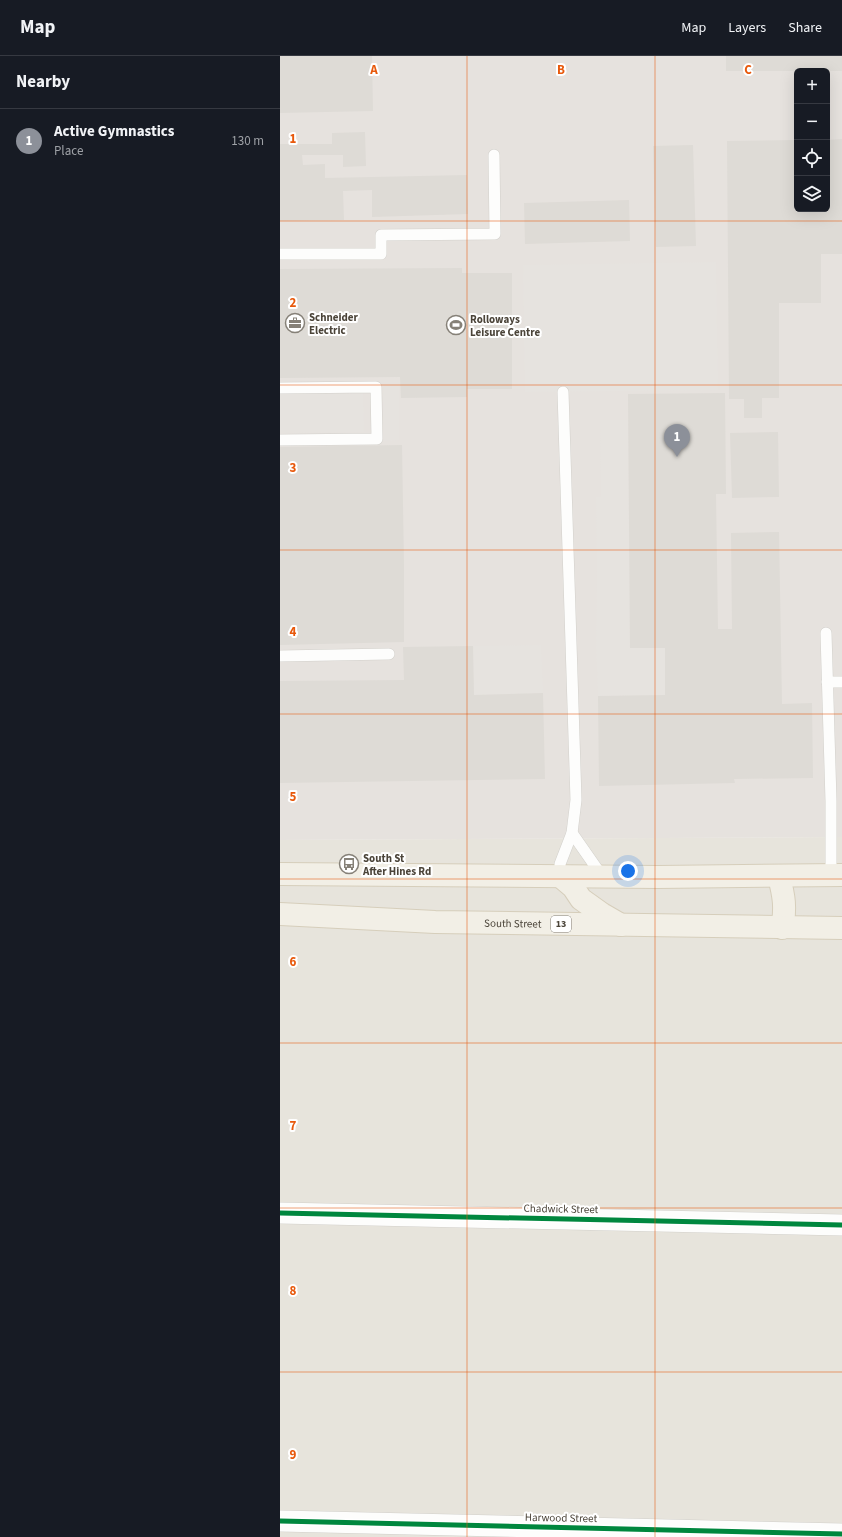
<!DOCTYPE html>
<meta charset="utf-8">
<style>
:root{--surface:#171b24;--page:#242831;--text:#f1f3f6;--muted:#9ea1a6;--line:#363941;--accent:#8c9099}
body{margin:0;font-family:"Source Sans 3",sans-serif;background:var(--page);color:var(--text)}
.controls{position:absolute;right:12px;top:12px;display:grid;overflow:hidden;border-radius:6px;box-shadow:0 4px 16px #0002}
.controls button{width:36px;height:36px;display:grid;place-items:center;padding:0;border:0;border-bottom:1px solid var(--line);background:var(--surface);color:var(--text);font:20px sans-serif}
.you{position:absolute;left:348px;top:815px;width:14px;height:14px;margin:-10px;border:3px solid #fff;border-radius:50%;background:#1a73e8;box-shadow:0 0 0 6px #1a73e833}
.badge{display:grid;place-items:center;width:26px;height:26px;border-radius:50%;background:var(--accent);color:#fff;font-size:13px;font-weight:700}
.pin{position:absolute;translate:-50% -33px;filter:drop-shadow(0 1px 2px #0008)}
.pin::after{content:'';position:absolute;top:21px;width:14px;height:12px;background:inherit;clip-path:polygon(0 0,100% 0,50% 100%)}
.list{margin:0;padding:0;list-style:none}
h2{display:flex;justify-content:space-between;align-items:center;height:52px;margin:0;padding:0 16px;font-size:17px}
h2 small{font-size:13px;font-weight:400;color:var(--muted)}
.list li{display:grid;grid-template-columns:26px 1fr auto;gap:12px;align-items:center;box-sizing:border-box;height:64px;padding:0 16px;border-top:1px solid var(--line)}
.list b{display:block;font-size:15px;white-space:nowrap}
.list p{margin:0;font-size:13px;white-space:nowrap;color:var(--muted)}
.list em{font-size:13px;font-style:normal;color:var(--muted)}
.icon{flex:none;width:22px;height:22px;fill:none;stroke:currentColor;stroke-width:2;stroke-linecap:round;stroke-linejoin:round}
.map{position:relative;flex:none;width:562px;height:1481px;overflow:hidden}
header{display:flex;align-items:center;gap:24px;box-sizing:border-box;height:56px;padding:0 20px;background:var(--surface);border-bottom:1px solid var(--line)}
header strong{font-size:19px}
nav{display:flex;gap:22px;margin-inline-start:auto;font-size:14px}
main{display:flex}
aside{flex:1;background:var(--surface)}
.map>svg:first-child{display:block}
</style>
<header>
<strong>Map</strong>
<nav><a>Map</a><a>Layers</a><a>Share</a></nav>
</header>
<main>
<aside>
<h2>Nearby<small></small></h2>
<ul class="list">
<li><span class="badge">1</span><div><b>Active Gymnastics</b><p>Place</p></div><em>130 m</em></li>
</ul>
</aside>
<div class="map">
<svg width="562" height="1481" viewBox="0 0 562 1481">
<rect width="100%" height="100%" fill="#f4f2ee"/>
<polygon fill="#e7e4dc" points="562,781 562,1481 0,1481 0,784"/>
<path fill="#e6e2de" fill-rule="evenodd" d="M 0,0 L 562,0 L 562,781 L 0,784 ZM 517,15 L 547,15 L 547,153 L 517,153 Z"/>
<g fill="#e6e3df">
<polygon points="436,206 438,334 245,336 243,209"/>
<polygon points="103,330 119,330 119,384 104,385"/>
<polygon points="83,337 84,376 0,377 0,338"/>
<polygon points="320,364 348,364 350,591 385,592 385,639 318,640 316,592 317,517 316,441 321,441"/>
<polygon points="261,589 263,637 194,639 193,590"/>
</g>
<g fill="#dedbd6">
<polygon points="0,0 92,0 93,55 0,57"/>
<rect x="446" y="0" width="116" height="15"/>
<polygon points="85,76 86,110 63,111 63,99 22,99 23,109 45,108 45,122 187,119 188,158 92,161 92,134 63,135 64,164 0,165 0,88 52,88 52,77"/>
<polygon points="562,83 562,198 541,198 541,247 499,247 499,342 482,342 482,362 464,362 464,343 449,343 447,85 517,84 517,153 547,153 547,84"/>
<polygon points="413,89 416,190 376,191 373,90"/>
<polygon points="349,144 350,185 245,188 244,147"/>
<polygon points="182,212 182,217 232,217 232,333 187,333 187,341 121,342 120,321 0,322 0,213"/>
<polygon points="445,337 446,438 436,438 438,573 452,573 451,477 499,476 502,648 532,647 533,722 454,723 455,727 319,730 318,640 385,639 385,592 350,592 348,338"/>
<polygon points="498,376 499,441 452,442 450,377"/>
<polygon points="122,389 124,509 124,586 0,589 0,391"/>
<polygon points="193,590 194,639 263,637 265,723 0,727 0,625 124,624 123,591"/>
</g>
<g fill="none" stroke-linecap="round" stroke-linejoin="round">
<defs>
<g id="service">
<polyline points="0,198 101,198 101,179 215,178 214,99"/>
<polyline points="0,332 96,331 97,383 0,384"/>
<polyline points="546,577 551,745 551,820"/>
<polyline points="0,600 109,598"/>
<polyline points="547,626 562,626"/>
<polyline points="292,777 322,820"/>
<polyline points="280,820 280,808 292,777 296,744 283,336"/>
</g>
<g id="minor">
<polyline points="0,1157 562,1169"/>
<polyline points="0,1465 562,1478"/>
</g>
<g id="primary">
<polyline points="0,818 378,821 562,819"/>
<polyline points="280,820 293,831 301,843 322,858 341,869"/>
<path d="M 499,821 C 504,840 506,852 502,872"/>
<path id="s1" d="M 0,858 L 155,866 L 562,872"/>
</g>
</defs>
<use href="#service" stroke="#d2d0cb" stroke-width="12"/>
<use href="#minor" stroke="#d2d0cb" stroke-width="22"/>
<use href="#primary" stroke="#d6cebb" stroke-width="24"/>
<use href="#service" stroke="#fdfdfc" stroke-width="11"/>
<use href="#minor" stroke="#fdfdfc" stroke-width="21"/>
<use href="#primary" stroke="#f2efe6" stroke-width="22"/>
<defs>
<g id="cycleway">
<polyline points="0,1157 562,1169"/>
<polyline points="0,1465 562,1478"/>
</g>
</defs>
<use href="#cycleway" stroke="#fff" stroke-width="8"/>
<use href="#cycleway" stroke="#00873e" stroke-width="5"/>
</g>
<path fill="none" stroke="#e8590c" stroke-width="1" stroke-opacity="0.55" d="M 187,0 L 187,1481M 375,0 L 375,1481M 0,165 L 562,165M 0,329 L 562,329M 0,494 L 562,494M 0,658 L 562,658M 0,823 L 562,823M 0,987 L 562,987M 0,1152 L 562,1152M 0,1316 L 562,1316"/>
<defs>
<symbol id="office-ring" viewBox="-11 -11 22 22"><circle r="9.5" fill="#fff" stroke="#868178" stroke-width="1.5"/><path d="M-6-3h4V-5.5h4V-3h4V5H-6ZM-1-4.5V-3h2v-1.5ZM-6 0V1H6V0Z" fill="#868178"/></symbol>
<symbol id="stadium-ring" viewBox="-11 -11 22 22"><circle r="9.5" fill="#fff" stroke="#868178" stroke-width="1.5"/><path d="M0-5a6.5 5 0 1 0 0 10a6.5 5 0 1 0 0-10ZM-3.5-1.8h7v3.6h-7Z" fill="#868178"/></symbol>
<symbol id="bus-ring" viewBox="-11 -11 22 22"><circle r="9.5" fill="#fff" stroke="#868178" stroke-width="1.5"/><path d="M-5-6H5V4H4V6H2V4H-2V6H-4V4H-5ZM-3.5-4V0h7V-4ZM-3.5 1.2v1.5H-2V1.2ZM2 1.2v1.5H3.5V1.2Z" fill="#868178"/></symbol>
</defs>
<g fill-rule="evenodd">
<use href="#office-ring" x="4" y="256" width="22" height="22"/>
<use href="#stadium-ring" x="165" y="258" width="22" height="22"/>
<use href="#bus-ring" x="58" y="797" width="22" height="22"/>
</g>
<g text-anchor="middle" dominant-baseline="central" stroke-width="4" stroke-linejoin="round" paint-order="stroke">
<rect fill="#fff" stroke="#817c74" stroke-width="1" x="271" y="860" width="20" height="16" rx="3"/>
<g font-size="10" font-weight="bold" fill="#4b4439">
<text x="281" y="868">13</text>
</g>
<g font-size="11" font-weight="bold" fill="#4b4439" stroke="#fff" text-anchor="start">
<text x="29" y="261">Schneider<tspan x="29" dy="13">Electric</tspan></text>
<text x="190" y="263">Rolloways<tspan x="190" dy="13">Leisure Centre</tspan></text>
<text x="83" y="802">South St<tspan x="83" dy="13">After Hines Rd</tspan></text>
</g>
<g font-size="11" fill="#4b4439" stroke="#fff">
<text stroke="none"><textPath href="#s1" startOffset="233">South Street</textPath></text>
<text transform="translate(281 1153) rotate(1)">Chadwick Street</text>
<text transform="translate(281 1462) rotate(1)">Harwood Street</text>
</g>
</g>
<g font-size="13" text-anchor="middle" font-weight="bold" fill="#e8590c" stroke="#fff" stroke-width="4" stroke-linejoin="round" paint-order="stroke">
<text x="94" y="18">A</text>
<text x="281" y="18">B</text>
<text x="468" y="18">C</text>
<text x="13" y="87">1</text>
<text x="13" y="251">2</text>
<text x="13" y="416">3</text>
<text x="13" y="580">4</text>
<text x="13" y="745">5</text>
<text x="13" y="910">6</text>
<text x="13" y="1074">7</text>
<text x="13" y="1239">8</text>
<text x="13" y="1403">9</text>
</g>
</svg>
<div class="controls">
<button>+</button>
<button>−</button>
<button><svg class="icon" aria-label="locate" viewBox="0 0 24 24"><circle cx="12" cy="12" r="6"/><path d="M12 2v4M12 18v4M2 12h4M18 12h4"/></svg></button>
<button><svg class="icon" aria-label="layers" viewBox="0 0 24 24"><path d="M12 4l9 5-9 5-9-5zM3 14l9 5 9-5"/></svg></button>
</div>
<div class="you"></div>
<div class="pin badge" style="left:397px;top:401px">1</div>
</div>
</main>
